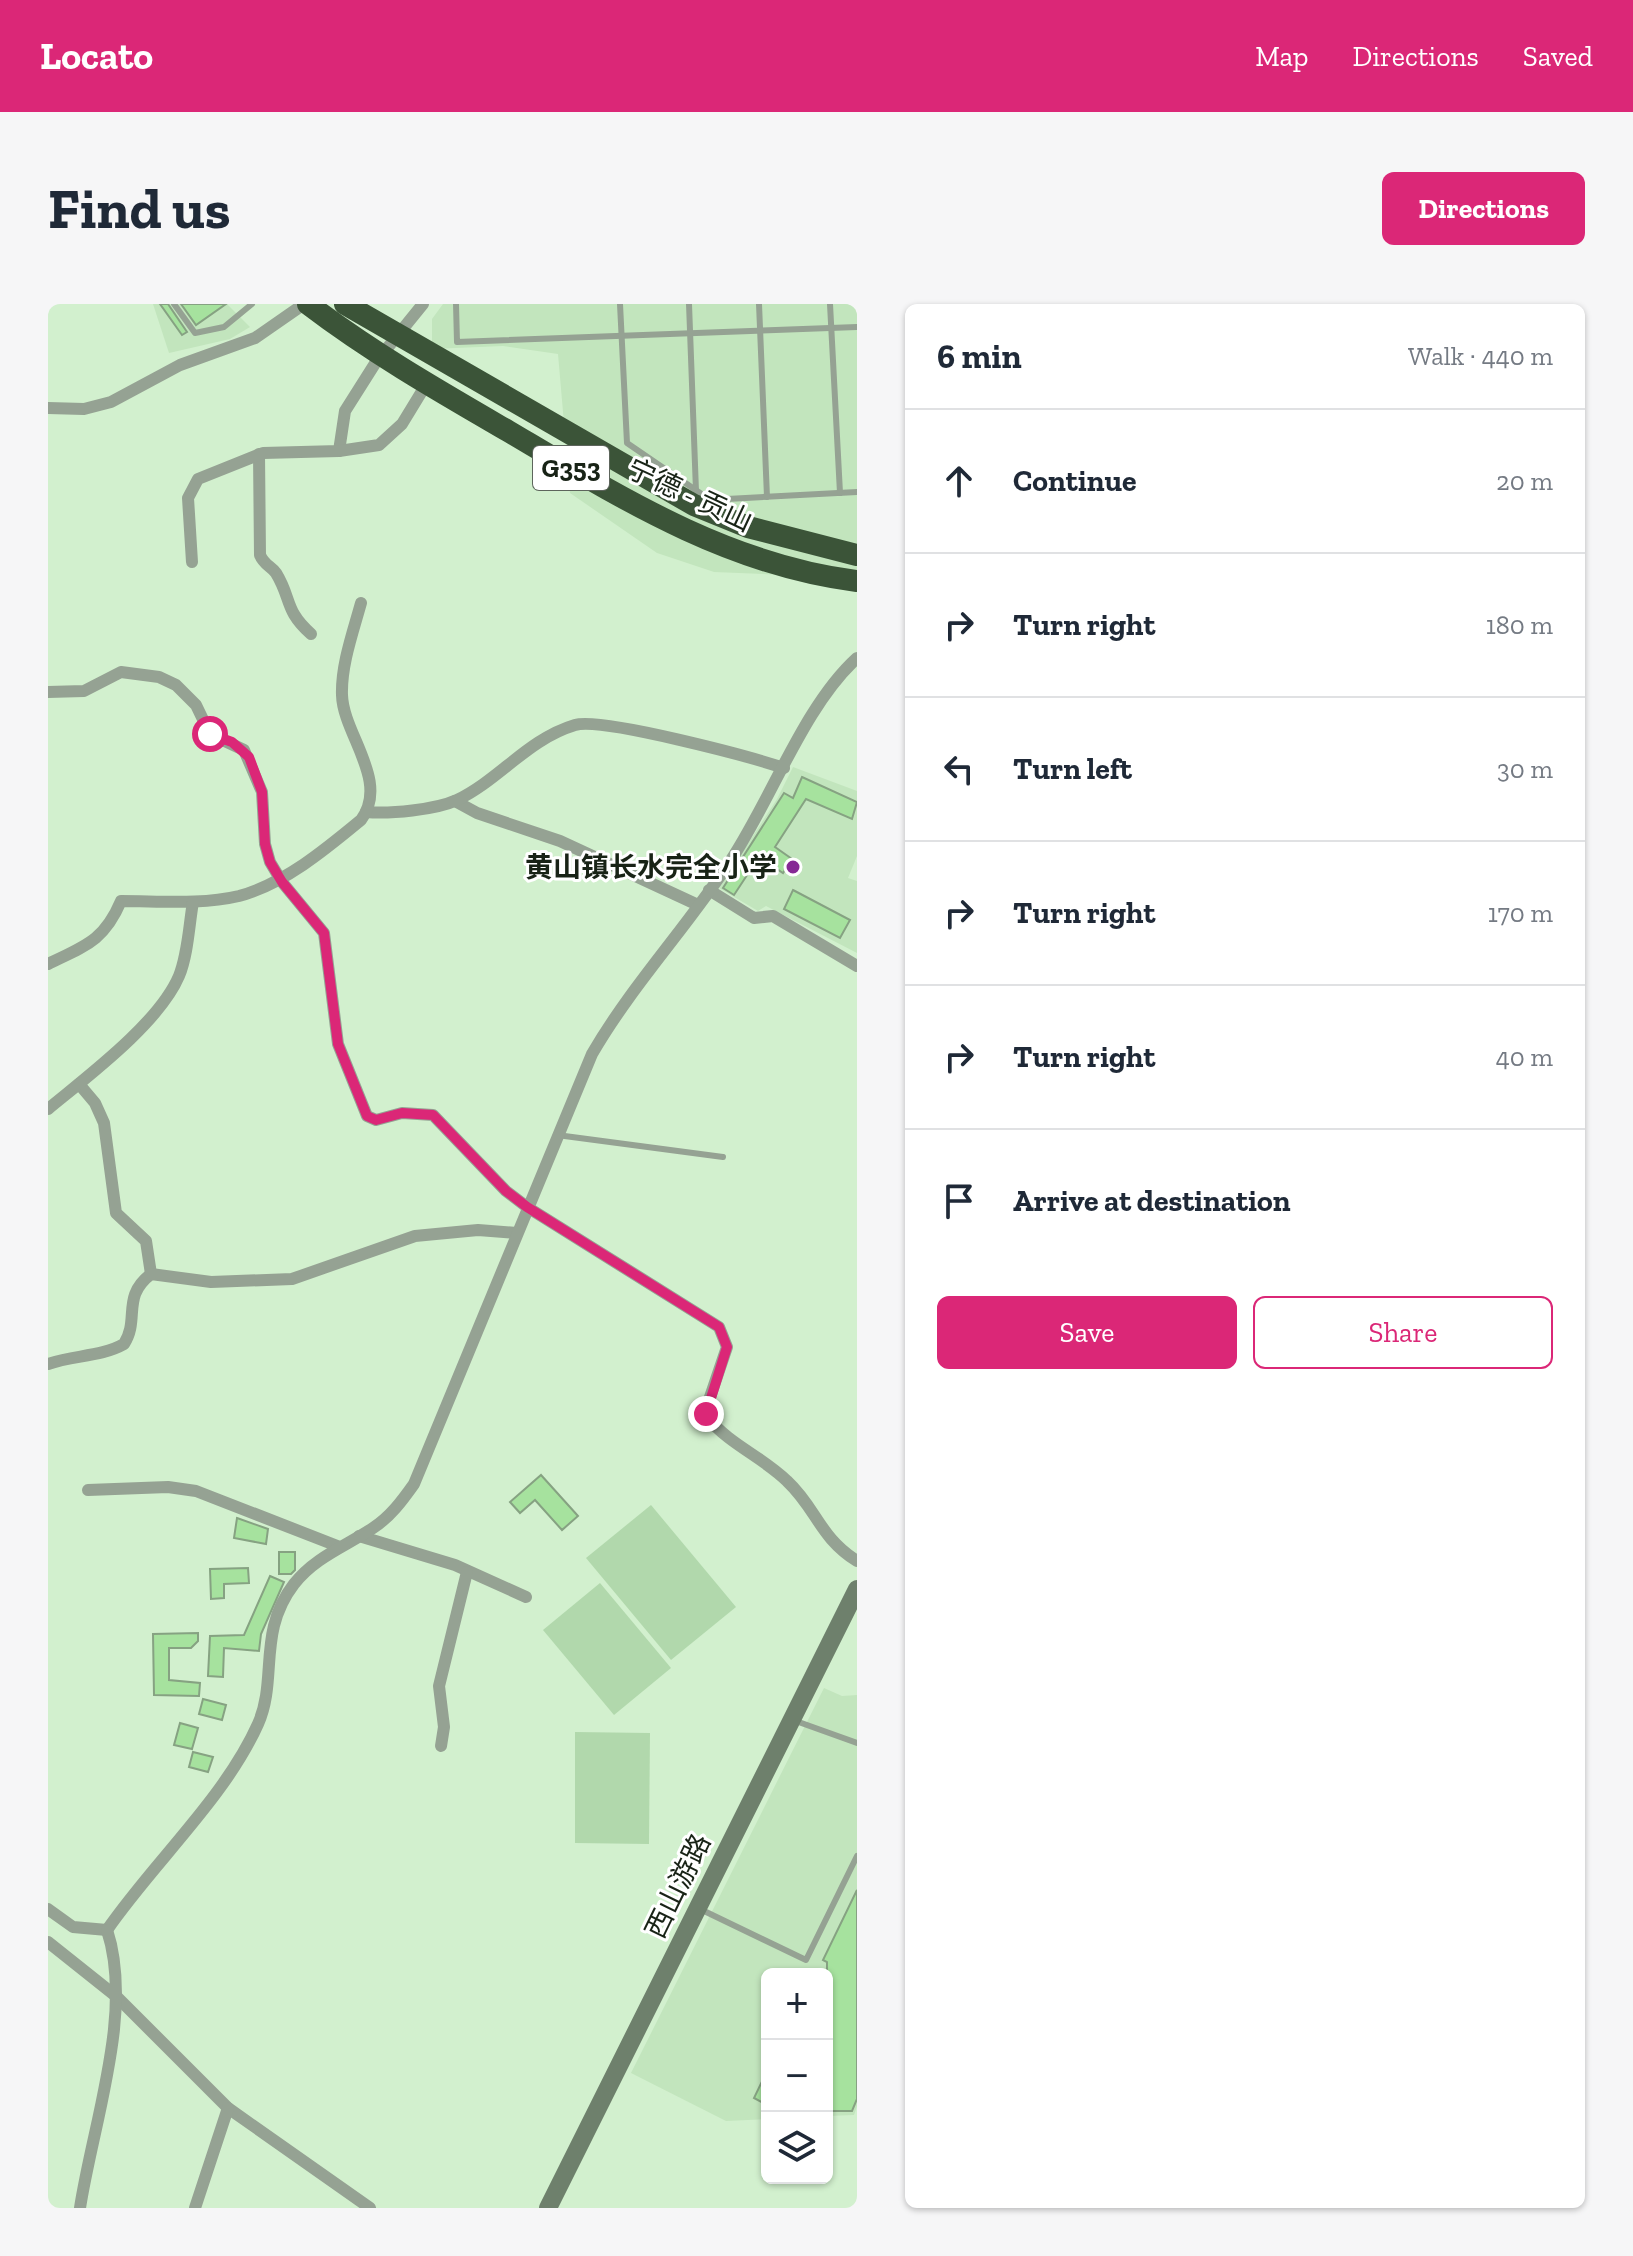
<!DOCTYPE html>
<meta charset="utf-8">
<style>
:root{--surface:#fff;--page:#f6f6f7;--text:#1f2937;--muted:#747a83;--line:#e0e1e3;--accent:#db2777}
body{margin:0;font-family:"Zilla Slab","Noto Sans SC",serif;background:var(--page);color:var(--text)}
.controls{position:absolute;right:24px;bottom:24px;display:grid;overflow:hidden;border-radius:12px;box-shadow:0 2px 6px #0004}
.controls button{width:72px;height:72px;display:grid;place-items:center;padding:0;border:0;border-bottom:2px solid var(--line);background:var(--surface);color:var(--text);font:40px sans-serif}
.stop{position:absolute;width:24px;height:24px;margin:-18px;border:6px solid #db2777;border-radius:50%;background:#fff}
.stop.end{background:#db2777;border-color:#fff;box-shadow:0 2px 8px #0008}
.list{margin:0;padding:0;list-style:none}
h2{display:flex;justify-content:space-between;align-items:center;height:104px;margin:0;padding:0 32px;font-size:34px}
h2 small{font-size:26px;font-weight:400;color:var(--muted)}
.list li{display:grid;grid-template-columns:52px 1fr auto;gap:24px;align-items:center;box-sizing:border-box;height:144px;padding:0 32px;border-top:2px solid var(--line)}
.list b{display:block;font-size:30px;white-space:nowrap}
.list em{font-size:26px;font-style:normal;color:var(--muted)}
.actions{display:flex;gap:16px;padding:24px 32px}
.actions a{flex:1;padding:18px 0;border:2px solid var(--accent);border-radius:12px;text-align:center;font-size:28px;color:var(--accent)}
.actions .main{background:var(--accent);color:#fff}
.icon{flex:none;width:44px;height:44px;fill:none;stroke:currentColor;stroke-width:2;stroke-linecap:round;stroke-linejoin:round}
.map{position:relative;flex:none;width:809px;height:1904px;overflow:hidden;border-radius:12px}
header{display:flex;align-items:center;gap:48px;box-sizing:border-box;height:112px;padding:0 40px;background:var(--accent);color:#fff}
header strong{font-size:38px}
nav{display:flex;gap:44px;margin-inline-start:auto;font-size:28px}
.intro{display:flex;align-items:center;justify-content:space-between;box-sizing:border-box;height:192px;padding:0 48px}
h1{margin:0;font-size:56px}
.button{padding:20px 36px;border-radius:12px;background:var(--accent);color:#fff;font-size:28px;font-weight:700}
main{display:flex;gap:48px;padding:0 48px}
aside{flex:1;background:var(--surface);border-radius:12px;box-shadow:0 2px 6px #0004}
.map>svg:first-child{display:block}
</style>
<header>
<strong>Locato</strong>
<nav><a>Map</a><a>Directions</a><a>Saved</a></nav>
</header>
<div class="intro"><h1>Find us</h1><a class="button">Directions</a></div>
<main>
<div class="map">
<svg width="809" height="1904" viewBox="0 0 809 1904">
<rect width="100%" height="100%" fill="#d2f0ce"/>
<g fill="#c2e5bd">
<polygon points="105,0 179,0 202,23 182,35 121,49"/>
<polygon points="395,0 809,0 809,268 737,271 666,268 609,249 522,189 510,50 455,42 384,45 384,15"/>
<polygon points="745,463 809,487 809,552 800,574 809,577 809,649 718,602 710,607 671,584 729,495"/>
<polygon points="776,1384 794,1392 809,1391 809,1802 806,1811 779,1812 779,1670 719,1670 719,1815 678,1817 583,1769"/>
</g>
<g fill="#b1d8ac">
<polygon points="603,1201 688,1303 623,1356 538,1254"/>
<polygon points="552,1279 623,1364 566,1411 495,1326"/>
<polygon points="527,1428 602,1429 601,1540 527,1539"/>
</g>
<g fill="#a6e29e" stroke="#86a282" stroke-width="2">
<polygon points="112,0 120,0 139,28 134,31"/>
<polygon points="133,0 178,0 148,21"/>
<polygon points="754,473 809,498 804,515 758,495 727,543 744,555 735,569 711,553 686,591 675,584 736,489 745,494"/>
<polygon points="745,586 802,616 792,634 736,605"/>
<polygon points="493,1171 530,1212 514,1226 487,1196 472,1209 462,1198"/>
<polygon points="189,1214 220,1225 218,1240 186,1234"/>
<polygon points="231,1248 247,1248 247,1266 243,1270 231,1270"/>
<polygon points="200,1264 201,1279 176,1280 176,1294 163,1295 162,1265"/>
<polygon points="222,1272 236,1278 213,1330 211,1347 176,1344 175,1373 160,1372 162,1332 196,1331"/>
<polygon points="150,1329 150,1337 143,1344 121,1344 121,1376 152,1379 151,1392 106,1391 105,1330"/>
<polygon points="155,1395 178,1401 174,1416 151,1410"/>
<polygon points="132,1419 150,1424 144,1445 126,1441"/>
<polygon points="145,1448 165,1453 160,1468 141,1463"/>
<polygon points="809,1586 809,1795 804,1807 779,1807 779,1658 775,1656"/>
<polygon points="719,1767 719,1801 706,1794"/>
</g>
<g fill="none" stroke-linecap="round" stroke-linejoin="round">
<g stroke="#95a293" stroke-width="6">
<polyline points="126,0 147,29 176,23 204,0"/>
<polyline points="408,0 409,38 809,23"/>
<polyline points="572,0 579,139 655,191 679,195 809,188"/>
<polyline points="641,0 648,187"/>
<polyline points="711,0 719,193"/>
<polyline points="782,0 792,189"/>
<polyline points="509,831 675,853"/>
<polyline points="745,1416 809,1439"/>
<polyline points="654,1606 758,1656 809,1552"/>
</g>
<g stroke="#95a293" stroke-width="12">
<polyline points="0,104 36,105 63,98 132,61 207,34 256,0"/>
<polyline points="291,147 297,107 328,58 375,0"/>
<path d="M 211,150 L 212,251 C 216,261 223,262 228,269 C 244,295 236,306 263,330"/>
<polyline points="144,258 140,194 150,175 215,149 291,147 331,141 354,120 379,79"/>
<path d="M 0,388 L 36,387 L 73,368 L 111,373 L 128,381 L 148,401 L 162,430 L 196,446 L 214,488 L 217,540 L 222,558 L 234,578 L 276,629 L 290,740 L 319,812 L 328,816 L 354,809 L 385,811 L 458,887 L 479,903 L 671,1023 L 679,1043 L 658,1105 L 660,1114 C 681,1140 716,1154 739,1177 C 769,1205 771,1233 809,1257"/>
<polyline points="407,497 429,509 512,537 650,601"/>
<path d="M 318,508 C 342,510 387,506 409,496 C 451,476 480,435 527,421 C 554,413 703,453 736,464"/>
<polyline points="661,586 706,614 725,612 809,662"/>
<path d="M 0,660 C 37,642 56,637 73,597 C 112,597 153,601 191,592 C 236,580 278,545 313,516 C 342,477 295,430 294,391 C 293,361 305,328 313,299"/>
<polyline points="31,780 47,799 56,819 68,909 98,937 103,970"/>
<path d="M 0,805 C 40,772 111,719 131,672 C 140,650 141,621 145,598"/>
<path d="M 0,1060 C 25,1051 53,1053 76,1040 C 92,1015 73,993 103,970 L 163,978 L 244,975 L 367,932 L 430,926 L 469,929"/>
<polyline points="40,1186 120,1183 148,1187 292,1243"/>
<polyline points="311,1232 407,1261 478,1293"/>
<polyline points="393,1442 396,1423 391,1382 419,1268"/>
<polyline points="0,1605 25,1623 59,1626"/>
<path d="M 59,1626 C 105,1559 177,1494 210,1420 C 230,1375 209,1328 246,1280 C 267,1253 298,1242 325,1224 C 342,1213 354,1197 366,1180 L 544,750 C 584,681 640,622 683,556 C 724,494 756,402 809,354"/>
<polyline points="0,1638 69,1693 180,1804 322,1904"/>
<path d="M 32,1904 C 45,1819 86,1708 59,1626"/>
<polyline points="147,1904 180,1804"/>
</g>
<polyline stroke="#6e806c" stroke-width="18" points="500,1904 809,1285"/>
<g stroke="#3b5438" stroke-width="22">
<path d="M 260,0 C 323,48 391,87 460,127 C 570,192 679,261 809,277"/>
<polyline points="297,0 646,201 700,223 809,251"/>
</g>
</g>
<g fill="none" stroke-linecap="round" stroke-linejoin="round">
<polyline stroke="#db2777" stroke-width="10" points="162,430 184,438 201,453 214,488 217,540 222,558 234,578 276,629 290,740 319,812 328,816 354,809 385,811 458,887 479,903 671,1023 679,1043 658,1110"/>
</g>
<circle fill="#862995" stroke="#fff" stroke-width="3" cx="745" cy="563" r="8"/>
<g text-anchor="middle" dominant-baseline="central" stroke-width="6" stroke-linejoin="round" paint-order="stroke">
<rect fill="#fff" stroke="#5d655c" stroke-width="2" x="485" y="142" width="76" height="44" rx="6"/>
<g font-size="26" font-weight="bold" fill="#182316">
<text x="523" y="164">G353</text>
</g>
<g font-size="28" fill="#182316" stroke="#fff">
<text transform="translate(642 191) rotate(25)">宁德 - 贡山</text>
<text transform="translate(630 1582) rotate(-64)">西山游路</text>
</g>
<g font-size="28" font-weight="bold" fill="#182316" stroke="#fff" text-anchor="end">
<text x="729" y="563">黄山镇长水完全小学</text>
</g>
</g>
</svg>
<div class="controls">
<button>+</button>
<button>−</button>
<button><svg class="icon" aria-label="layers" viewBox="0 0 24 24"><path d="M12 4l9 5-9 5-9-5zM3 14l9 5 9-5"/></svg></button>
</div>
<div class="stop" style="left:162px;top:430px"></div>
<div class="stop end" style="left:658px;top:1110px"></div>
</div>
<aside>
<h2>6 min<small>Walk · 440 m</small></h2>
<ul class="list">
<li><svg class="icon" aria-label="ahead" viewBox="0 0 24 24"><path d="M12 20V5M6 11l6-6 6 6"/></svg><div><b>Continue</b></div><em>20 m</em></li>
<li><svg class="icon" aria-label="right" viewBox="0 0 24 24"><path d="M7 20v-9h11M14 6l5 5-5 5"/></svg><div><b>Turn right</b></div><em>180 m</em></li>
<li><svg class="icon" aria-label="left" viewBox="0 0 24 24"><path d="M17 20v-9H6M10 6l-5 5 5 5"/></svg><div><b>Turn left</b></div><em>30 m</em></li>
<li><svg class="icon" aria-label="right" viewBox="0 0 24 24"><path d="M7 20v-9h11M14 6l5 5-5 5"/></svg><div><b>Turn right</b></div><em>170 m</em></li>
<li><svg class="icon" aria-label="right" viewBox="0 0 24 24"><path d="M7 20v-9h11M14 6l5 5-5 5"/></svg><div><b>Turn right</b></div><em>40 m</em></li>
<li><svg class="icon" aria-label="arrive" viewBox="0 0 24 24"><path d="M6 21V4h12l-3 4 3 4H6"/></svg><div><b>Arrive at destination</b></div></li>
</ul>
<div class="actions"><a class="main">Save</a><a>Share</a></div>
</aside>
</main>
